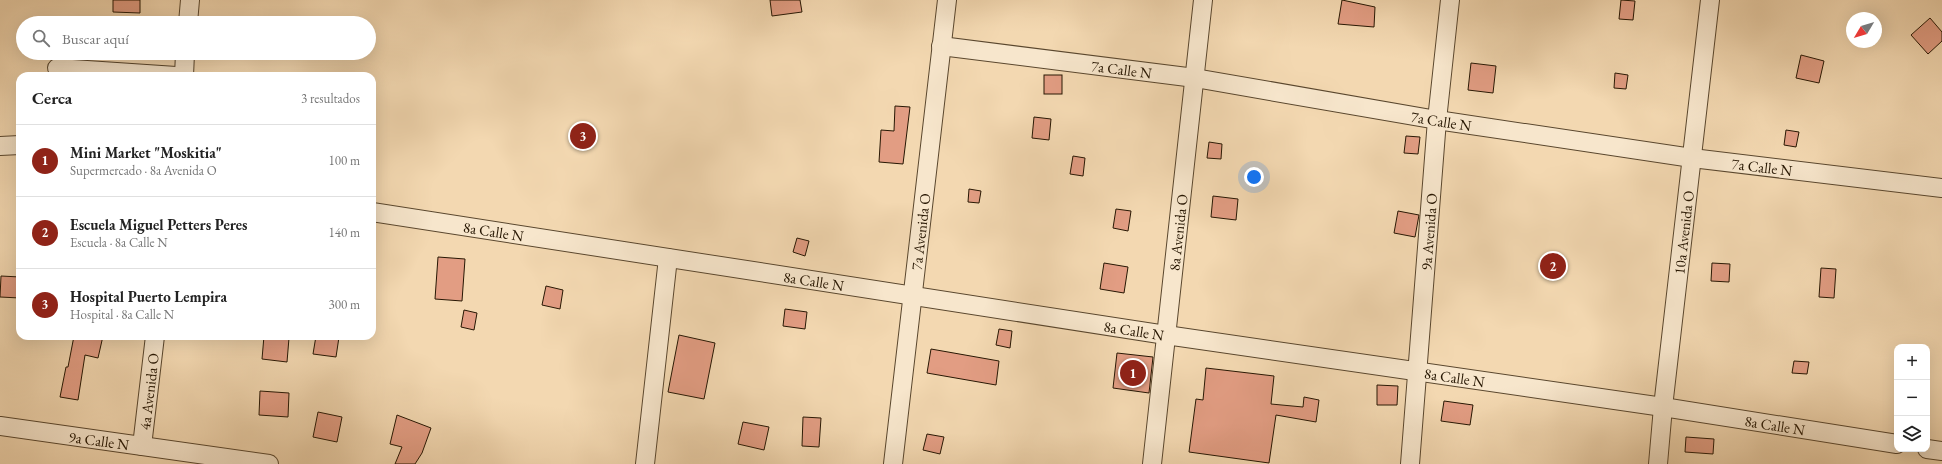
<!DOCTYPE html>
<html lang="es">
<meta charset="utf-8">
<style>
:root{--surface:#fff;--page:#f6f6f6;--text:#222;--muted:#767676;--line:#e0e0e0;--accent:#8f2418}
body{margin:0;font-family:"EB Garamond",serif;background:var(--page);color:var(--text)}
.controls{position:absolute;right:12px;bottom:12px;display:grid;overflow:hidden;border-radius:8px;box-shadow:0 4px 16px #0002}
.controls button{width:36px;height:36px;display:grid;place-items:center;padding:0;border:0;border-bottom:1px solid var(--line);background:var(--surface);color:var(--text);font:20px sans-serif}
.compass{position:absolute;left:1846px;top:12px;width:36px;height:36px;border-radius:50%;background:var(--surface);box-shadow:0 4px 16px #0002;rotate:232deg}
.you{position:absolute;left:1254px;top:177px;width:14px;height:14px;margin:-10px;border:3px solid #fff;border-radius:50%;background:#1a73e8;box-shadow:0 0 0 6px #1a73e833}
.badge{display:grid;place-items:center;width:26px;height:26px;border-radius:50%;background:var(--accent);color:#fff;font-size:13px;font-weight:700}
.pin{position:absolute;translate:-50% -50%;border:2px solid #fff;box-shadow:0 1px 4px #0006}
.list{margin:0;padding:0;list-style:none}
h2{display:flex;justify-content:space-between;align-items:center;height:52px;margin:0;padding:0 16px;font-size:17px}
h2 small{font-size:13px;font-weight:400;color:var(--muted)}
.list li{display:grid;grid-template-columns:26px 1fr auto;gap:12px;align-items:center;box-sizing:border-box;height:72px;padding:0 16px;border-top:1px solid var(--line)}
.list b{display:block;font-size:15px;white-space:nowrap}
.list p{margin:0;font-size:13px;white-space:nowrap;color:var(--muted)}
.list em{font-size:13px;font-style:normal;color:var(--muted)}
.icon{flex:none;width:22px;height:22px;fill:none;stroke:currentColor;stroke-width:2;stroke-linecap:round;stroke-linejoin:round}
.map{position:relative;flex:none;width:1942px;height:464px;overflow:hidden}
.search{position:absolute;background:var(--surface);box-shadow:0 4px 16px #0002;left:16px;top:16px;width:360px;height:44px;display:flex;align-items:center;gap:10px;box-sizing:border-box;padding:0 14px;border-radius:22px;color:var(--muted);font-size:15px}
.panel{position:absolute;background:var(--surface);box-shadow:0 4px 16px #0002;left:16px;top:72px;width:360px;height:268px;border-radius:12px}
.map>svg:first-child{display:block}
</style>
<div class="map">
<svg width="1942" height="464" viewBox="0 0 1942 464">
<rect width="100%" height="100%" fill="#f3d8b1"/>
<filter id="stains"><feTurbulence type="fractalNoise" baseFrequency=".005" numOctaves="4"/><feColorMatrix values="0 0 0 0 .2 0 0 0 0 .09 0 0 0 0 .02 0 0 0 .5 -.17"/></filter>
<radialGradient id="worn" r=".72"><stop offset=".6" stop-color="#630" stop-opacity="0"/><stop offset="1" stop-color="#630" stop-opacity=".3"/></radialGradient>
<g fill="#e29d83" stroke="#271703">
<polygon points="113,0 140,0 140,13 113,12"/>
<polygon points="770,0 800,0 802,12 772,16"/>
<polygon points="1342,0 1375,7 1374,27 1338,24"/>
<polygon points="1621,0 1635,1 1633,20 1619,19"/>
<polygon points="1930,18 1942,32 1942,41 1928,54 1911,35"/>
<polygon points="1801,55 1824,61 1819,83 1796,78"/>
<polygon points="1471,63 1496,66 1493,93 1468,90"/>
<polygon points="1615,73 1628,75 1626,89 1614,88"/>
<rect x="1044" y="75" width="18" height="19"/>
<polygon points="895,106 910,107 903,164 879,162 881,130 894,131"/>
<polygon points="1034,117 1051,119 1049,140 1032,138"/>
<polygon points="1786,130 1799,132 1796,147 1784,145"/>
<polygon points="1406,136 1420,137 1418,154 1404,153"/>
<polygon points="1209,142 1222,144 1221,159 1207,158"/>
<polygon points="1073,156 1085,158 1083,176 1070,174"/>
<polygon points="969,189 981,191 979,203 968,202"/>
<polygon points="1213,196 1238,199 1236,220 1211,217"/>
<polygon points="1116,209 1131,211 1128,231 1113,228"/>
<polygon points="1398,211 1419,215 1415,237 1394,233"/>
<polygon points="797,238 809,241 805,256 793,252"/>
<polygon points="438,257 465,259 462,301 435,299"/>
<polygon points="1104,263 1128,267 1124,293 1100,289"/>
<polygon points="1712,263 1730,264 1729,282 1711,281"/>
<polygon points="1821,268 1836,269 1834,298 1819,297"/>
<polygon points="1,276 20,277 20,298 0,297"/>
<polygon points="546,286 563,290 560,309 542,305"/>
<polygon points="785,309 807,312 805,329 783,326"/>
<polygon points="464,310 477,313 474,330 461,327"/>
<polygon points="999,329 1012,331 1010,348 996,345"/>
<polygon points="679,335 715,343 704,399 668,392"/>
<polygon points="74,336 103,336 98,358 85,355 78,400 60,397 66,367 68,367"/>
<polygon points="264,336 289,338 287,362 262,359"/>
<polygon points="316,336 339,337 336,357 313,354"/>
<polygon points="931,349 999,361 996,385 927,373"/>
<polygon points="1117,353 1153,357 1149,393 1113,388"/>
<polygon points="1794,361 1809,362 1807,374 1792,373"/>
<polygon points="1206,368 1274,376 1271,404 1303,407 1304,397 1319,400 1316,422 1276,415 1269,463 1189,452 1196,399 1203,400"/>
<polygon points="1377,385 1398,386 1397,405 1377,405"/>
<polygon points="260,391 289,393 288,417 259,415"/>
<polygon points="1444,401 1473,405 1470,425 1441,421"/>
<polygon points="318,412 342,417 337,442 313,437"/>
<polygon points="397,415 431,428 422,453 415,464 395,464 402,447 390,444"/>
<polygon points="803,417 821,418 819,447 802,446"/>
<polygon points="743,422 769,427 764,450 738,444"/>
<polygon points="927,434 944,437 940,454 923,450"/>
<polygon points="1686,437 1714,439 1713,454 1685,452"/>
</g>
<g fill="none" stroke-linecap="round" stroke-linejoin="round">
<defs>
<g id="minor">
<polyline points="188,23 190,0"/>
<path id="s1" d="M 941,46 L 1195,78 L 1437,120 L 1692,158 L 1942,188"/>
<polyline points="57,68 176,76"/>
<polyline points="184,76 185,53"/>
<polyline points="0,146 20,145"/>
<path id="s2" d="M 372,212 L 1166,335 L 1663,407 L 1897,444"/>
<path id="s3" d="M 0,426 L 269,464"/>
<path id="s4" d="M 142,446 L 155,336"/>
<polyline points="1927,449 1942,451"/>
<polyline points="645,464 668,258"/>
<path id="s5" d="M 893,464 L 947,0"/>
<path id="s6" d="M 1152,464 L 1203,0"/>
<path id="s7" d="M 1410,464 L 1437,120 L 1450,0"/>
<path id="s8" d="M 1658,464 L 1663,407 L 1710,0"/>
</g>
</defs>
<use href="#minor" stroke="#5a472e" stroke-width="20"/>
<use href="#minor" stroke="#f7e6cc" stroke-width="18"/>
</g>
<g text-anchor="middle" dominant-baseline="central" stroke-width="3" stroke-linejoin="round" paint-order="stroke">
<g font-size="15" fill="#271703" stroke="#f7e6cc">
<text stroke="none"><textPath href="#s1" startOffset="182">7a Calle N</textPath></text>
<text stroke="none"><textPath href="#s1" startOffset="506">7a Calle N</textPath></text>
<text stroke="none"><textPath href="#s1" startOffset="830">7a Calle N</textPath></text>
<text stroke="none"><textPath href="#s2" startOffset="123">8a Calle N</textPath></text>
<text stroke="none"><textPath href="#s5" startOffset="234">7a Avenida O</textPath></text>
<text stroke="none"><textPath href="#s6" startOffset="233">8a Avenida O</textPath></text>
<text stroke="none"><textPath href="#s7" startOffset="233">9a Avenida O</textPath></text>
<text stroke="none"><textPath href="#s8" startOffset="233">10a Avenida O</textPath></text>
<text stroke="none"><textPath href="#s2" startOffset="447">8a Calle N</textPath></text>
<text stroke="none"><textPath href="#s2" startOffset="771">8a Calle N</textPath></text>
<text stroke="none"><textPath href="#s2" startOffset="1095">8a Calle N</textPath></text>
<text stroke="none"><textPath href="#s4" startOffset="55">4a Avenida O</textPath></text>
<text stroke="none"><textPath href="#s2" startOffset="1419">8a Calle N</textPath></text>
<text stroke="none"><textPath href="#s3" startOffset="100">9a Calle N</textPath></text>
</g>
</g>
<rect width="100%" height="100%" filter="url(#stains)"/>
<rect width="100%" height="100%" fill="url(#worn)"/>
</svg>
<div class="controls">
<button>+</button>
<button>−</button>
<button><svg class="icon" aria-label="layers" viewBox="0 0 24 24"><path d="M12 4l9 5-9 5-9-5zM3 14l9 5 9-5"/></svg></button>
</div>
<svg class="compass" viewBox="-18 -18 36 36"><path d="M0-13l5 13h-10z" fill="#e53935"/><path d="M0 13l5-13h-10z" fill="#767676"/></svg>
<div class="you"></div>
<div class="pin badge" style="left:1133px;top:373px">1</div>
<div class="pin badge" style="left:1553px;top:266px">2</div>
<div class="pin badge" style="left:583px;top:136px">3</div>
<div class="search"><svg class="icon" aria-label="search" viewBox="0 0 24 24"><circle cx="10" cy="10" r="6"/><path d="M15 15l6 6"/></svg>Buscar aquí</div>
<section class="panel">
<h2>Cerca<small>3 resultados</small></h2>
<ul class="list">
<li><span class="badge">1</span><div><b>Mini Market &quot;Moskitia&quot;</b><p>Supermercado · 8a Avenida O</p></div><em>100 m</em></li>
<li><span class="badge">2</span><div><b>Escuela Miguel Petters Peres</b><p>Escuela · 8a Calle N</p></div><em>140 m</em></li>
<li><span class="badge">3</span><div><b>Hospital Puerto Lempira</b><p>Hospital · 8a Calle N</p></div><em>300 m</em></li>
</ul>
</section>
</div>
